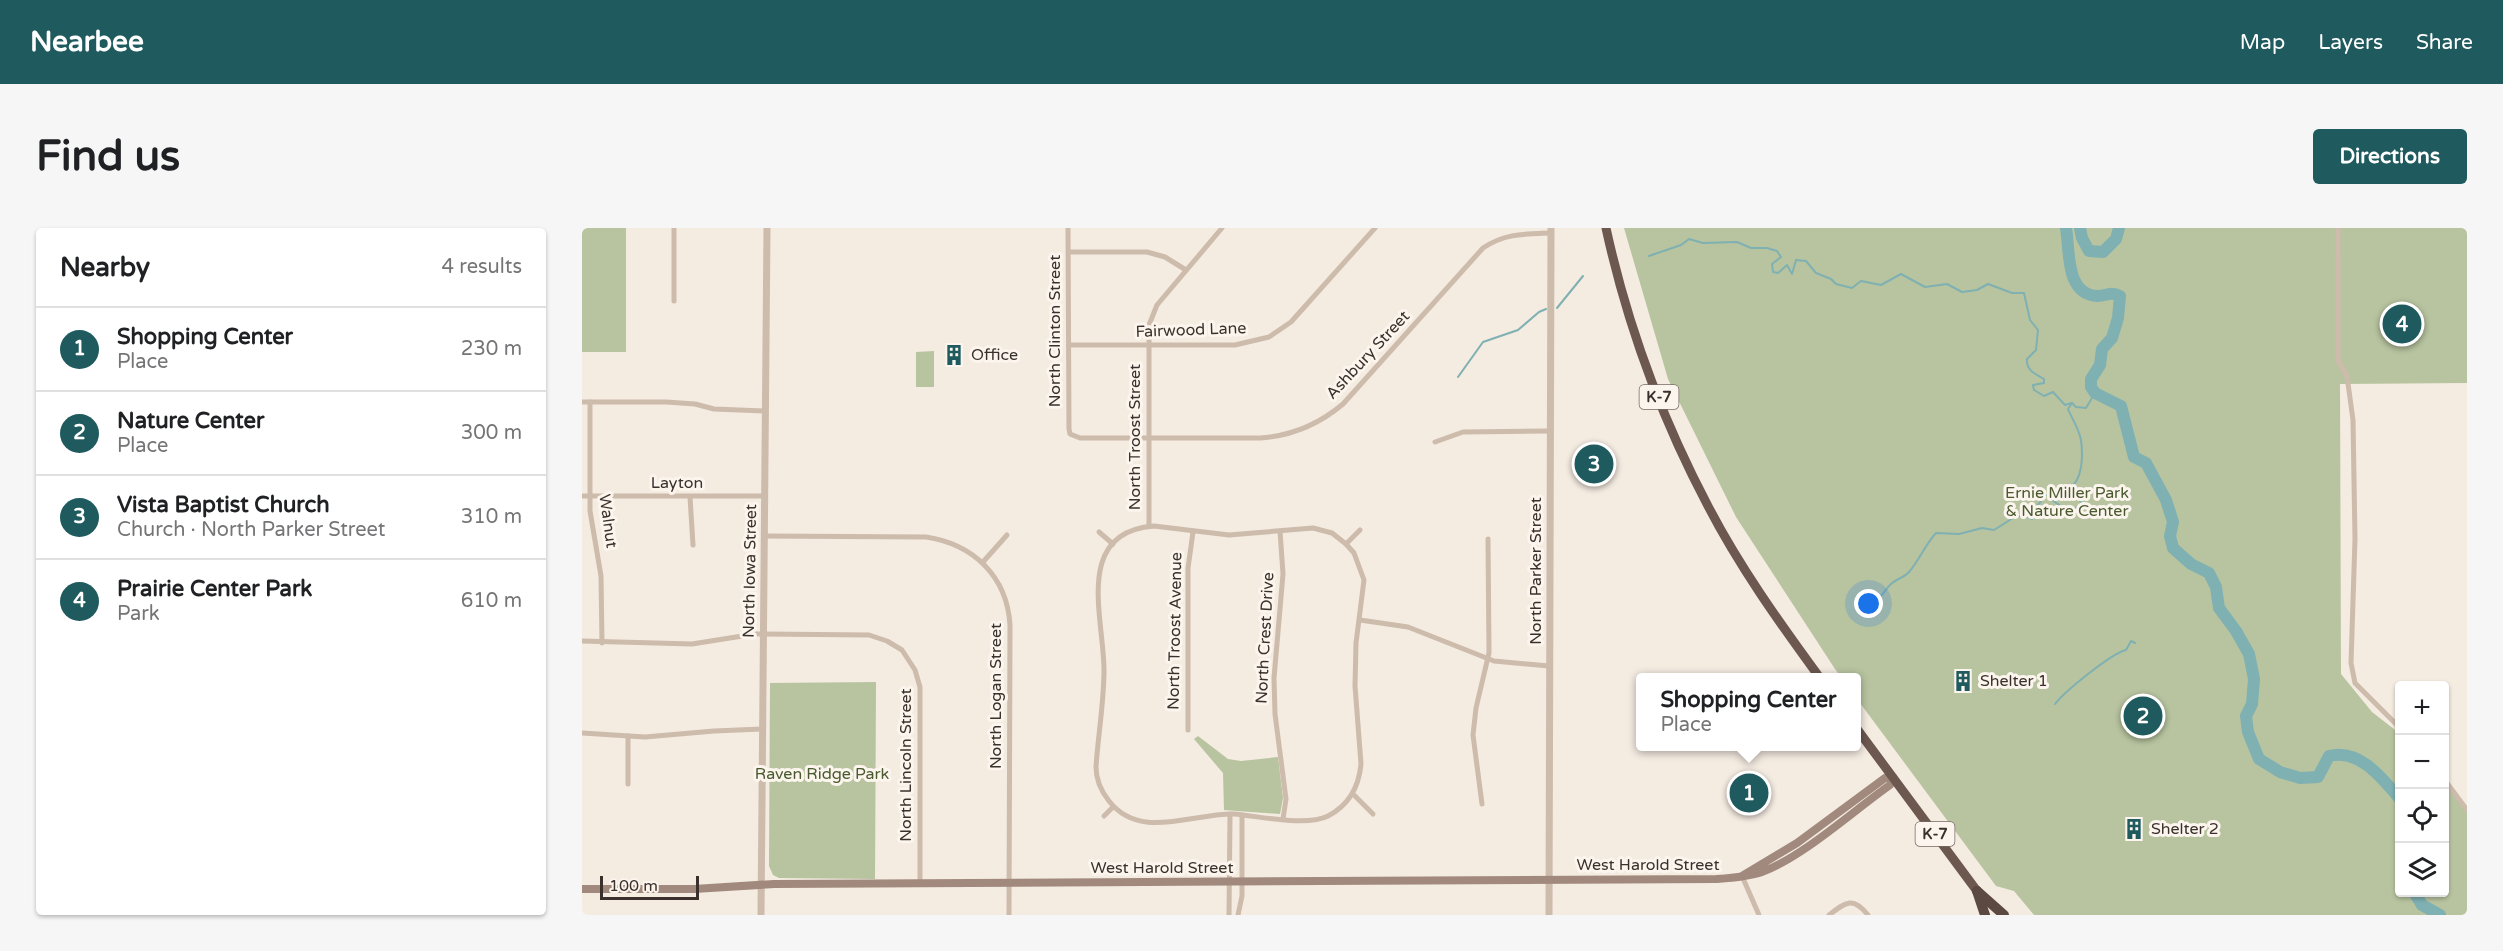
<!DOCTYPE html>
<meta charset="utf-8">
<style>
:root{--surface:#fff;--page:#f6f6f6;--text:#202124;--muted:#757577;--line:#e0e0e0;--accent:#1f5a5e}
body{margin:0;font-family:"Varela Round",sans-serif;background:var(--page);color:var(--text)}
.controls{position:absolute;right:18px;bottom:18px;display:grid;overflow:hidden;border-radius:6px;box-shadow:0 2px 4px #0004}
.controls button{width:54px;height:54px;display:grid;place-items:center;padding:0;border:0;border-bottom:2px solid var(--line);background:var(--surface);color:var(--text);font:30px sans-serif}
.scale{position:absolute;left:18px;bottom:15px;width:99px;box-sizing:border-box;padding-left:6px;border:3px solid #3b302b;border-top:0;font-size:16px;line-height:21px;white-space:nowrap;color:#3b302b;-webkit-text-stroke:4px #fbf5ee;paint-order:stroke}
.you{position:absolute;left:1287px;top:376px;width:21px;height:21px;margin:-15px;border:4px solid #fff;border-radius:50%;background:#1a73e8;box-shadow:0 0 0 9px #1a73e833}
.badge{display:grid;place-items:center;width:39px;height:39px;border-radius:50%;background:var(--accent);color:#fff;font-size:20px;font-weight:700}
.pin{position:absolute;translate:-50% -50%;border:3px solid #fff;box-shadow:0 2px 6px #0006}
.popup{position:absolute;left:1054px;top:445px;width:225px;height:78px;box-sizing:border-box;display:grid;place-content:center;border-radius:6px;background:var(--surface);filter:drop-shadow(0 2px 4px #0005);font-size:20px;white-space:nowrap;color:var(--muted)}
.popup b{font-size:22px;color:var(--text)}
.popup::after{content:'';position:absolute;left:50%;top:100%;margin-left:-12px;border:12px solid transparent;border-top-color:var(--surface)}
.list{margin:0;padding:0;list-style:none}
h2{display:flex;justify-content:space-between;align-items:center;height:78px;margin:0;padding:0 24px;font-size:26px}
h2 small{font-size:20px;font-weight:400;color:var(--muted)}
.list li{display:grid;grid-template-columns:39px 1fr auto;gap:18px;align-items:center;box-sizing:border-box;height:84px;padding:0 24px;border-top:2px solid var(--line)}
.list b{display:block;font-size:22px;white-space:nowrap}
.list p{margin:0;font-size:20px;white-space:nowrap;color:var(--muted)}
.list em{font-size:20px;font-style:normal;color:var(--muted)}
.icon{flex:none;width:33px;height:33px;fill:none;stroke:currentColor;stroke-width:2;stroke-linecap:round;stroke-linejoin:round}
.map{position:relative;flex:none;width:1885px;height:687px;overflow:hidden;border-radius:6px}
header{display:flex;align-items:center;gap:36px;box-sizing:border-box;height:84px;padding:0 30px;background:var(--accent);color:#fff}
header strong{font-size:28px}
nav{display:flex;gap:33px;margin-inline-start:auto;font-size:21px}
.intro{display:flex;align-items:center;justify-content:space-between;box-sizing:border-box;height:144px;padding:0 36px}
h1{margin:0;font-size:42px}
.button{padding:15px 27px;border-radius:6px;background:var(--accent);color:#fff;font-size:21px;font-weight:700}
main{display:flex;gap:36px;padding:0 36px}
aside{flex:1;background:var(--surface);border-radius:6px;box-shadow:0 2px 4px #0004}
.map>svg:first-child{display:block}
</style>
<header>
<strong>Nearbee</strong>
<nav><a>Map</a><a>Layers</a><a>Share</a></nav>
</header>
<div class="intro"><h1>Find us</h1><a class="button">Directions</a></div>
<main>
<aside>
<h2>Nearby<small>4 results</small></h2>
<ul class="list">
<li><span class="badge">1</span><div><b>Shopping Center</b><p>Place</p></div><em>230 m</em></li>
<li><span class="badge">2</span><div><b>Nature Center</b><p>Place</p></div><em>300 m</em></li>
<li><span class="badge">3</span><div><b>Vista Baptist Church</b><p>Church · North Parker Street</p></div><em>310 m</em></li>
<li><span class="badge">4</span><div><b>Prairie Center Park</b><p>Park</p></div><em>610 m</em></li>
</ul>
</aside>
<div class="map">
<svg width="1885" height="687" viewBox="0 0 1885 687">
<rect width="100%" height="100%" fill="#f4ebe1"/>
<g fill="#b8c4a0">
<rect x="0" y="0" width="44" height="124"/>
<polygon points="1042,0 1885,0 1885,155 1758,156 1759,446 1790,484 1817,505 1818,664 1862,664 1863,551 1885,582 1885,687 1452,687 1432,663 1414,658 1275,471 1275,450 1259,449 1253,441 1154,289 1086,151"/>
<polygon points="352,123 352,159 334,159 334,124"/>
<polygon points="294,454 293,651 197,650 191,647 187,638 188,455"/>
<polygon points="616,508 646,531 659,533 696,529 701,570 698,586 642,582 641,545 612,511"/>
</g>
<g fill="none" stroke-linecap="round" stroke-linejoin="round">
<g stroke="#7fb0b2" stroke-width="2">
<path d="M 1067,28 L 1099,17 L 1107,11 L 1121,15 L 1155,14 L 1169,20 L 1185,20 L 1195,23 L 1199,29 L 1190,36 L 1191,44 L 1196,45 L 1205,37 L 1210,46 L 1214,32 L 1224,33 L 1234,45 L 1249,51 L 1254,56 L 1270,60 L 1279,53 L 1299,57 L 1319,46 L 1343,59 L 1365,56 L 1380,64 L 1395,62 L 1406,56 L 1430,65 L 1442,65 L 1448,92 L 1456,102 L 1454,122 L 1445,131 C 1444,143 1454,146 1462,151 L 1462,155 L 1451,157 L 1452,162 L 1462,168 L 1471,164 L 1483,177 L 1490,175 L 1494,179 L 1504,180 L 1513,165"/>
<polyline points="975,80 1001,48"/>
<polyline points="876,149 901,114 936,102 957,84 964,81"/>
<path d="M 1291,372 C 1301,369 1301,364 1308,357 C 1313,351 1322,350 1327,344 C 1338,331 1343,317 1354,305 L 1377,306 L 1400,300 L 1412,302 L 1431,290 L 1441,287 L 1450,291 L 1450,284 L 1464,267 C 1475,276 1483,284 1497,279 L 1499,275 L 1497,270 L 1487,265 L 1487,260 C 1501,253 1501,227 1499,212 C 1497,201 1490,191 1486,181 L 1490,175"/>
<path d="M 1473,476 C 1483,463 1530,425 1544,422 L 1549,413 L 1553,415"/>
</g>
<g stroke="#7fb0b2" stroke-width="12">
<path d="M 1484,0 C 1488,23 1483,66 1515,68 C 1525,68 1528,63 1538,68 L 1536,90 L 1530,110 L 1520,121 L 1518,137 L 1509,151 L 1509,159 L 1513,165 L 1539,178 L 1552,229 L 1564,235 L 1584,272 L 1591,294 L 1588,308 L 1591,320 L 1609,336 L 1627,345 L 1634,359 L 1637,380 L 1654,403 L 1667,426 L 1672,451 L 1670,476 L 1664,488 L 1666,504 L 1677,531 L 1698,544 L 1718,550 L 1736,549 L 1747,528 C 1777,520 1800,550 1818,571"/>
<polyline points="1498,0 1500,10 1507,23 1521,24 1534,11 1537,0"/>
<polyline points="1832,664 1840,677 1858,687"/>
</g>
<g stroke="#cdbbac" stroke-width="5">
<path d="M 486,0 L 487,201 L 488,206 L 498,210 L 678,210 C 710,208 736,197 761,176 L 901,20 C 923,5 943,6 969,5"/>
<polyline points="1756,0 1756,133 1765,148 1771,192 1773,311 1769,435 1773,455 1818,500"/>
<polyline points="487,24 565,24 583,29 604,42"/>
<polyline points="92,73 92,0"/>
<polyline points="487,117 653,117 687,109 709,94 793,0"/>
<polyline points="0,174 84,174 113,176 132,181 184,183"/>
<polyline points="8,174 8,283 19,348 20,415"/>
<polyline points="853,214 881,204 967,203"/>
<polyline points="0,268 183,268"/>
<polyline points="108,269 111,317"/>
<polyline points="567,298 567,97 575,77 640,0"/>
<path d="M 572,298 L 647,307 L 731,300 L 750,305 L 764,316 L 772,325 L 782,352 L 774,415 L 773,458 L 779,536 C 777,558 767,577 746,588 C 724,599 677,588 652,586 C 610,585 558,613 527,573 C 519,563 514,551 514,539 C 516,507 522,475 522,442 C 522,391 491,304 572,298 Z"/>
<polyline points="698,303 701,346 692,450 693,486 704,571 701,591"/>
<polyline points="517,304 531,316"/>
<path d="M 182,308 L 344,309 C 391,316 425,348 428,397 L 427,687"/>
<polyline points="764,316 778,302"/>
<polyline points="401,334 425,307"/>
<polyline points="778,392 826,399 912,433 967,438"/>
<polyline points="0,413 110,416 173,406 287,407 305,413 320,422 333,442 338,459 338,655"/>
<polyline points="606,502 606,340 611,304"/>
<polyline points="0,505 63,509 132,503 180,501"/>
<polyline points="1862,551 1885,582"/>
<polyline points="46,556 46,508"/>
<polyline points="771,566 791,586"/>
<polyline points="900,576 891,507 894,480 907,425 906,311"/>
<polyline points="522,588 531,579"/>
<polyline points="1160,648 1177,687"/>
<polyline points="647,687 648,586"/>
<polyline points="656,687 660,668 660,587"/>
<path d="M 1247,687 C 1264,674 1271,668 1286,687"/>
</g>
<g stroke="#cdbbac" stroke-width="7">
<polyline points="179,687 185,0"/>
<polyline points="967,687 969,0"/>
</g>
<path stroke="#a18a7d" stroke-width="8" d="M 0,661 L 112,661 L 192,656 L 1134,651 C 1149,650 1166,649 1180,644 C 1222,628 1271,583 1308,557 L 1311,549 L 1303,550 L 1215,615 L 1160,648"/>
<g stroke="#6c584f" stroke-width="9">
<path d="M 1024,0 C 1045,96 1080,191 1126,278 C 1157,338 1197,394 1238,450"/>
<polyline points="1275,501 1395,663"/>
</g>
<g stroke="#5c4a42" stroke-width="10">
<polyline points="1395,663 1422,687"/>
<polyline points="1395,663 1403,687"/>
</g>
</g>
<defs>
<symbol id="building-bare" viewBox="-9 -9 18 18"><path d="M-4-6H4V6H1V3H-1V6H-4ZM-2.5-4.3h1.7v1.8h-1.7ZM.8-4.3h1.7v1.8H.8ZM-2.5-1h1.7V.8h-1.7ZM.8-1h1.7V.8H.8Z" fill="#1f5a5e" stroke="#fbf5ee" stroke-width="2.5" paint-order="stroke"/></symbol>
</defs>
<g fill-rule="evenodd">
<use href="#building-bare" x="357" y="112" width="30" height="30"/>
<use href="#building-bare" x="1366" y="438" width="30" height="30"/>
<use href="#building-bare" x="1537" y="586" width="30" height="30"/>
</g>
<g text-anchor="middle" dominant-baseline="central" stroke-width="6" stroke-linejoin="round" paint-order="stroke">
<g fill="#fbf5ee" stroke="#756b66" stroke-width="1.5">
<rect x="1057.5" y="157" width="39" height="24" rx="4.5"/>
<rect x="1333.5" y="594" width="39" height="24" rx="4.5"/>
</g>
<g font-size="15" font-weight="bold" fill="#3b302b">
<text x="1077" y="169">K-7</text>
<text x="1353" y="606">K-7</text>
</g>
<g font-size="16" fill="#3b302b" stroke="#fbf5ee">
<text transform="translate(609 102) rotate(-2)">Fairwood Lane</text>
<text transform="translate(473 103) rotate(-90)">North Clinton Street</text>
<text transform="translate(786 127) rotate(-47)">Ashbury Street</text>
<text transform="translate(553 209) rotate(-90)">North Troost Street</text>
<text x="95" y="255">Layton</text>
<text transform="translate(26 293) rotate(82)">Walnut</text>
<text transform="translate(168 343) rotate(-89)">North Iowa Street</text>
<text transform="translate(954 343) rotate(-90)">North Parker Street</text>
<text transform="translate(593 403) rotate(-89)">North Troost Avenue</text>
<text transform="translate(683 410) rotate(-87)">North Crest Drive</text>
<text transform="translate(414 468) rotate(-90)">North Logan Street</text>
<text transform="translate(324 537) rotate(-90)">North Lincoln Street</text>
<text x="1066" y="637">West Harold Street</text>
<text x="580" y="640">West Harold Street</text>
</g>
<g font-size="16" fill="#3b302b" stroke="#fbf5ee" text-anchor="start">
<text x="389" y="127">Office</text>
<text x="1398" y="453">Shelter 1</text>
<text x="1569" y="601">Shelter 2</text>
</g>
<g font-size="16" fill="#4a5a2e" stroke="#fbf5ee">
<text x="1485" y="265">Ernie Miller Park<tspan x="1485" dy="18">&amp; Nature Center</tspan></text>
<text x="240" y="546">Raven Ridge Park</text>
</g>
</g>
</svg>
<div class="controls">
<button>+</button>
<button>−</button>
<button><svg class="icon" aria-label="locate" viewBox="0 0 24 24"><circle cx="12" cy="12" r="6"/><path d="M12 2v4M12 18v4M2 12h4M18 12h4"/></svg></button>
<button><svg class="icon" aria-label="layers" viewBox="0 0 24 24"><path d="M12 4l9 5-9 5-9-5zM3 14l9 5 9-5"/></svg></button>
</div>
<div class="scale">100 m</div>
<div class="you"></div>
<div class="pin badge" style="left:1167px;top:565px">1</div>
<div class="popup"><b>Shopping Center</b>Place</div>
<div class="pin badge" style="left:1561px;top:488px">2</div>
<div class="pin badge" style="left:1012px;top:236px">3</div>
<div class="pin badge" style="left:1820px;top:96px">4</div>
</div>
</main>
